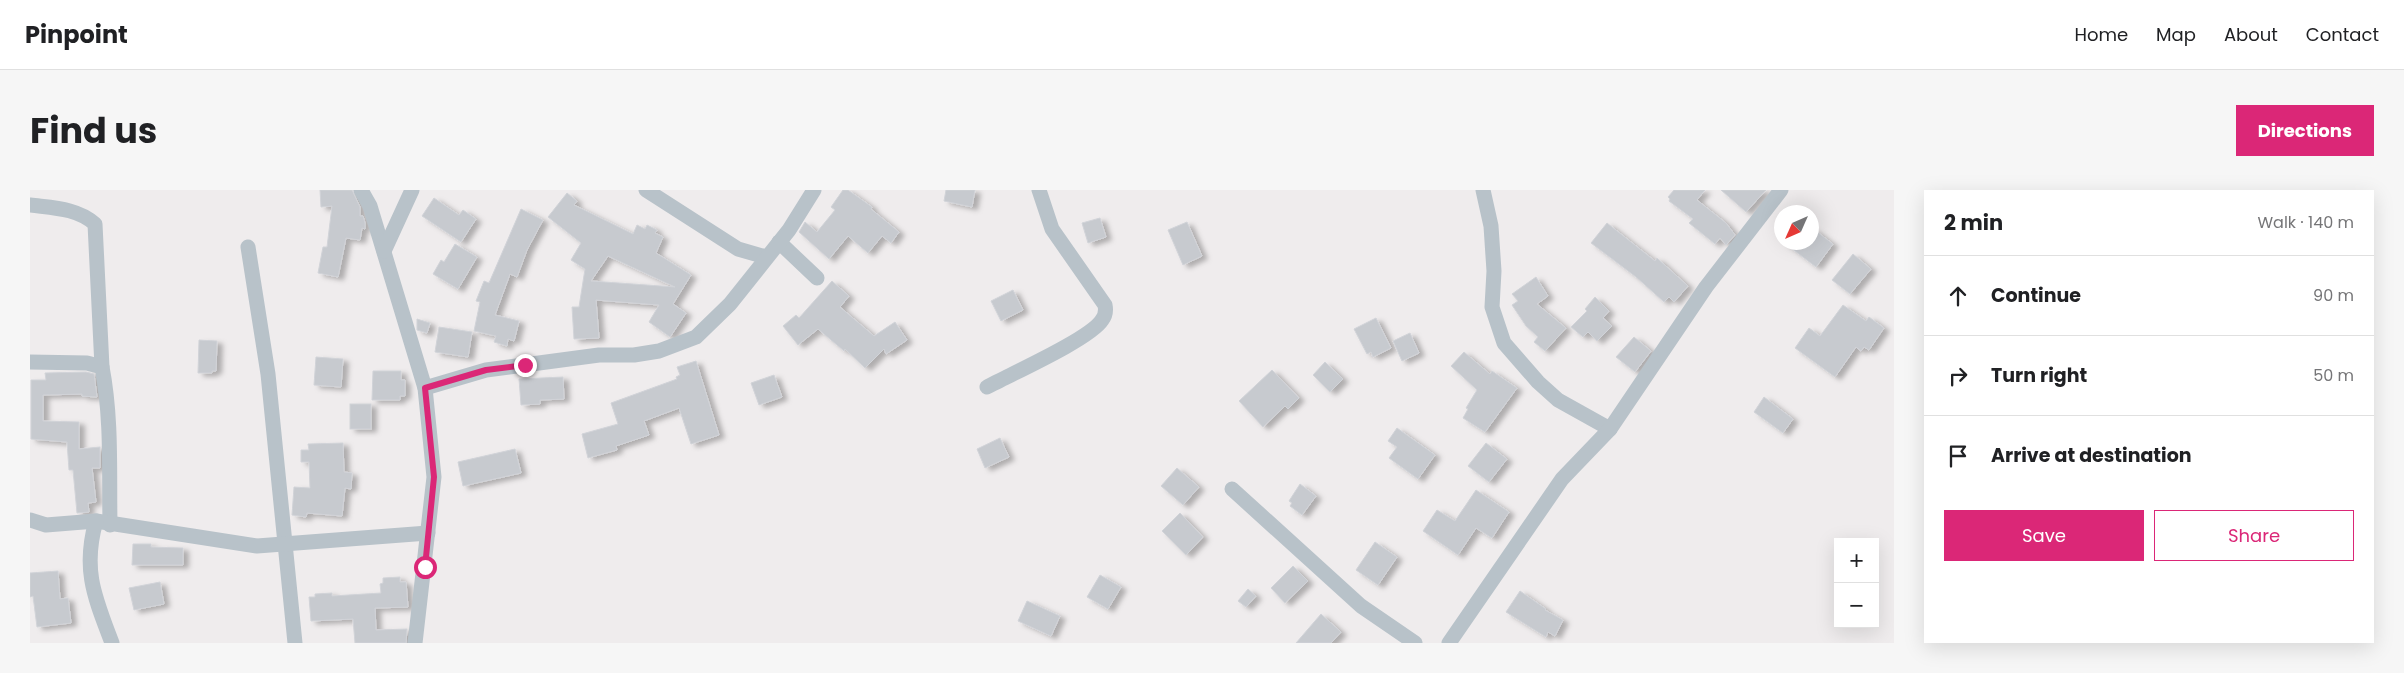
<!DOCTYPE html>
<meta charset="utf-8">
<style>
:root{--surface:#fff;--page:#f6f6f6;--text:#202124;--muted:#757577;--line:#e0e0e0;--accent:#db2777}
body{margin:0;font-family:Poppins,sans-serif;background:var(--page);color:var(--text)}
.controls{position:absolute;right:15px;bottom:15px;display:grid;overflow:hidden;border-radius:0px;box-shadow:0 5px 20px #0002}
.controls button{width:45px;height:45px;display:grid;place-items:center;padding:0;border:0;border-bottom:1px solid var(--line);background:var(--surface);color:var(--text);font:25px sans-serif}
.compass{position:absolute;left:1744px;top:15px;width:45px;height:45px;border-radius:50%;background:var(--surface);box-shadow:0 5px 20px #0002;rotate:225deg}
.stop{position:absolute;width:15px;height:15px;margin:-11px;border:4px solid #db2777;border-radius:50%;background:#fff}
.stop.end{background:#db2777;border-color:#fff;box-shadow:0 1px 5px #0008}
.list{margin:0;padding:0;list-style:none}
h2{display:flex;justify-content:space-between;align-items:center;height:65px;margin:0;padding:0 20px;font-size:21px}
h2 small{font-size:16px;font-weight:400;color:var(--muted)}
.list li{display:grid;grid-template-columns:32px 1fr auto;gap:15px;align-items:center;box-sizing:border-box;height:80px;padding:0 20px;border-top:1px solid var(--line)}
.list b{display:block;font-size:19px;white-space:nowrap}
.list em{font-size:16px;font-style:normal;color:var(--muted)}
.actions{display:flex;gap:10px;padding:15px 20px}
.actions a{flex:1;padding:11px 0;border:1px solid var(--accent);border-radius:0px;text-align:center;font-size:18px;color:var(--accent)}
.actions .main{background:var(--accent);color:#fff}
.icon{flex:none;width:28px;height:28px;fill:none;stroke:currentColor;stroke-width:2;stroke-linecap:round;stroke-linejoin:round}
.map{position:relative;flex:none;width:1864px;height:453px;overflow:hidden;border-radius:0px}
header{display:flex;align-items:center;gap:30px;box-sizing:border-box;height:70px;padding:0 25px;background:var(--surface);border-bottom:1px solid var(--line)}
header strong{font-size:24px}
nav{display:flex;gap:28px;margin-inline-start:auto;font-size:18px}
.intro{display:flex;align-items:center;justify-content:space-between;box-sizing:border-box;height:120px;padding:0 30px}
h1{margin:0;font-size:35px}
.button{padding:12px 22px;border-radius:0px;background:var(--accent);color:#fff;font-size:18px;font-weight:700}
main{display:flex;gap:30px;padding:0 30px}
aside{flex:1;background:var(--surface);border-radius:0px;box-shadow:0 5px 20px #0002}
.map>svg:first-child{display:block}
</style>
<header>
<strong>Pinpoint</strong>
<nav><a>Home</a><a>Map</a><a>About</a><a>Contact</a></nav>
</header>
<div class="intro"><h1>Find us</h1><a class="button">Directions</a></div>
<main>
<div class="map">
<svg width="1864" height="453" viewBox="0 0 1864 453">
<defs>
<filter id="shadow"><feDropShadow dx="5.5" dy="3" stdDeviation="2.5" flood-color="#0004"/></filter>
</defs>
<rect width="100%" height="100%" fill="#efeced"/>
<g fill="#c7cacf" stroke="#d1d3d8" fill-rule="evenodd" filter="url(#shadow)">
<polygon points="290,0 322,0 330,17 330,26 333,26 335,33 335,39 332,38 330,50 316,48 308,87 288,83 293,57 297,57 302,16 291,17"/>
<polygon points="813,0 818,0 842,17 841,19 869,42 861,53 852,46 838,63 818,46 799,69 769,42 775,32 787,42 805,20 801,17"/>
<polygon points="916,0 945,0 942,17 914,11"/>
<polygon points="1644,0 1675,0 1667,10 1696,33 1705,45 1696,55 1690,48 1685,54 1659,33 1663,29 1639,11 1640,9 1638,7"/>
<polygon points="1691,0 1736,0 1716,22"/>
<path d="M 537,3 L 547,11 L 544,15 L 603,44 L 607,35 L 615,39 L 617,35 L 627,40 L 625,43 L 633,47 L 626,63 L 661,85 L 643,114 L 656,123 L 640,147 L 619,132 L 629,115 L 566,110 L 569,148 L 544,149 L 542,117 L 549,117 L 555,79 L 541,70 L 551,53 L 518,27 ZM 578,66 L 645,97 L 561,91 Z"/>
<polygon points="404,8 429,25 433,20 446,29 431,52 392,26"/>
<polygon points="491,19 513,30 497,60 487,87 480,84 465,125 489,131 484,151 478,149 477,156 464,152 466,146 444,141 450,112 446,111 454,91 459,93"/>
<polygon points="1070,28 1076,47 1058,53 1052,33"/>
<polygon points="1157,32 1172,66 1153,75 1138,40"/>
<polygon points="1577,33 1625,71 1627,68 1658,96 1644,112 1639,107 1634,112 1606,87 1561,53"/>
<polygon points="1782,38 1803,54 1786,77 1753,52 1782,52"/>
<polygon points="425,54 447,67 428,99 403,84 411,70 414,72"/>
<polygon points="1823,64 1841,79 1820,104 1802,90"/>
<polygon points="1506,87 1518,106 1507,114 1536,138 1515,161 1504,152 1508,147 1496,136 1482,115 1488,111 1482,104"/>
<polygon points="802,91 819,106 810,117 844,146 865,132 877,150 856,164 854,159 835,178 815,159 814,161 788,139 768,155 753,136 766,125 769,128"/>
<polygon points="983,100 993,120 971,131 961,111"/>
<polygon points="1565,107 1579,121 1573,128 1582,136 1567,151 1558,142 1553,147 1541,137 1557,121 1555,119"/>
<polygon points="1813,115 1836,131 1839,127 1854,138 1839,160 1834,157 1831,161 1826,157 1805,187 1765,158 1779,138 1790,146"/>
<polygon points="1346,128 1361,158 1343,167 1341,162 1337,164 1324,139"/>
<polygon points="387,129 400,133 397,143 387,140"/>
<polygon points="409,137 442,142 438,167 405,162"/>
<polygon points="1380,143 1389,163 1372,171 1363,151"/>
<polygon points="1604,147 1621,161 1605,182 1586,167"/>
<polygon points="169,150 187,151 186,181 182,181 182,183 168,183"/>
<polygon points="1434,162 1460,184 1462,181 1487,198 1455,242 1433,228 1438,219 1436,218 1447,200 1421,176"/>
<polygon points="286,167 313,169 311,197 284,195"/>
<polygon points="666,171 689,245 661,254 649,218 614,231 619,245 586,256 587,260 558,268 552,244 588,234 581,213 647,189 646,187 650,185 647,177"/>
<polygon points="1295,172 1313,189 1300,202 1283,185"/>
<polygon points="1242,180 1269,208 1258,219 1255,216 1233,237 1209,211"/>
<polygon points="343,181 371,181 371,190 375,190 375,206 370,206 370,210 342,210"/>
<polygon points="56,182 64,184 67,207 52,206 52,204 13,205 13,231 49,232 49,259 70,257 70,278 62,278 66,312 58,313 59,322 47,323 43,280 39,280 37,252 1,249 1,190 16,190 15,183"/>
<polygon points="744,185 752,207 729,215 721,193"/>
<polygon points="533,187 534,209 510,210 510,214 491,215 489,189"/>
<polygon points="1734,207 1763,229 1753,243 1724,222"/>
<rect x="320" y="214" width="21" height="25"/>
<polygon points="1367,238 1405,265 1388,289 1359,268 1367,257 1358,251"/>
<polygon points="970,248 979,267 955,278 947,259"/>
<polygon points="313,253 314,282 322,283 321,299 315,298 312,326 277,323 276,327 262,325 264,297 280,298 279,272 271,272 271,260 279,260 278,254"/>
<polygon points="1456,253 1477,269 1459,292 1438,276"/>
<polygon points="485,259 491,283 433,296 428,272"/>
<polygon points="1147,278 1169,297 1153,315 1131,296"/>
<polygon points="1270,294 1286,306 1272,325 1260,316 1262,313 1259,311"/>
<polygon points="1446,300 1479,322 1462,348 1446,338 1428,365 1393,341 1407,320 1425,331"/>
<polygon points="1150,323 1173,347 1156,365 1132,341"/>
<polygon points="1345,352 1367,367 1348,395 1326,380"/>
<polygon points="103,354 121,354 121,357 153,358 153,375 102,375"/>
<polygon points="1263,376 1278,391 1255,413 1241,398"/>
<polygon points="28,381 30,409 38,408 41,433 7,437 3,406 0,407 0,383"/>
<polygon points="1070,385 1091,397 1078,419 1057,407"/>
<polygon points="370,387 370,392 376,392 378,417 345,418 346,440 377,439 376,453 325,453 323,429 281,431 279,407 285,407 285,404 302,403 302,406 351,403 350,394 353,393 353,388"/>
<polygon points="130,392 134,414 104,420 99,398"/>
<polygon points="1218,399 1226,406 1216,417 1208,411"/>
<polygon points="1490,401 1516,419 1515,420 1533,430 1525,446 1518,442 1516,447 1476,422"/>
<polygon points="997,411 1030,426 1021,446 988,431"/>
<polygon points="1291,424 1311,442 1301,453 1266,453"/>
</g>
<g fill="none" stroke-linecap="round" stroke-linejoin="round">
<g stroke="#b8c2c9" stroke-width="15">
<polyline points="331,0 340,16 395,198 404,287 385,453"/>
<polyline points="616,0 708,59 736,67"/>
<polyline points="1453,0 1461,36 1464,81 1462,117 1474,153 1508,192 1528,210 1580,239"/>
<path d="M 0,15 C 23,18 47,18 65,34 L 72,177"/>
<polyline points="749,52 787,88"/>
<polyline points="218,57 238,184 265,453"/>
<polyline points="354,61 382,0"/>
<path d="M 0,172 L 57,173 L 72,177 C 82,229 79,282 80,335"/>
<path d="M 957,197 C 981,184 1060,149 1072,130 C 1076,125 1076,120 1075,115 L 1022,39 L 1009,0"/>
<polyline points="395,198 456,180 569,165 604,165 629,161 666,147 700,114 759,40 784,0"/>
<polyline points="1202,299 1331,416 1385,453"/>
<polyline points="0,330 16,335 66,331 227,356 398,343"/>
<path d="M 66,331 C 52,380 65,408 82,453"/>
<polyline points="1419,453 1532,289 1580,239 1676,97 1751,0"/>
</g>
</g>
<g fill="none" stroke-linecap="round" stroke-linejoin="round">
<polyline stroke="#db2777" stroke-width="6" points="395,377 404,287 395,198 456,180 495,175"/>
</g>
</svg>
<div class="controls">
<button>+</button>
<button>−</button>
</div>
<svg class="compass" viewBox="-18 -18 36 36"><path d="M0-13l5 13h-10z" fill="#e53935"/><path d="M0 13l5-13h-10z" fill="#757577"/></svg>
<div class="stop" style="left:395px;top:377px"></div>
<div class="stop end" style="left:495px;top:175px"></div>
</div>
<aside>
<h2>2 min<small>Walk · 140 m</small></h2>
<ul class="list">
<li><svg class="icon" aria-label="ahead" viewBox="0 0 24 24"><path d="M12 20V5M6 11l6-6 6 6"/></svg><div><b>Continue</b></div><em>90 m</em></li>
<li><svg class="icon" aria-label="right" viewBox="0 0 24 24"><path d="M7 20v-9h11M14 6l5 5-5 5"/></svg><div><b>Turn right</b></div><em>50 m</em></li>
<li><svg class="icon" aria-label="arrive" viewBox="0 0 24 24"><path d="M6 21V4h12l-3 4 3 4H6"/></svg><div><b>Arrive at destination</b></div></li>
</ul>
<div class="actions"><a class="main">Save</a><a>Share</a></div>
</aside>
</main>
